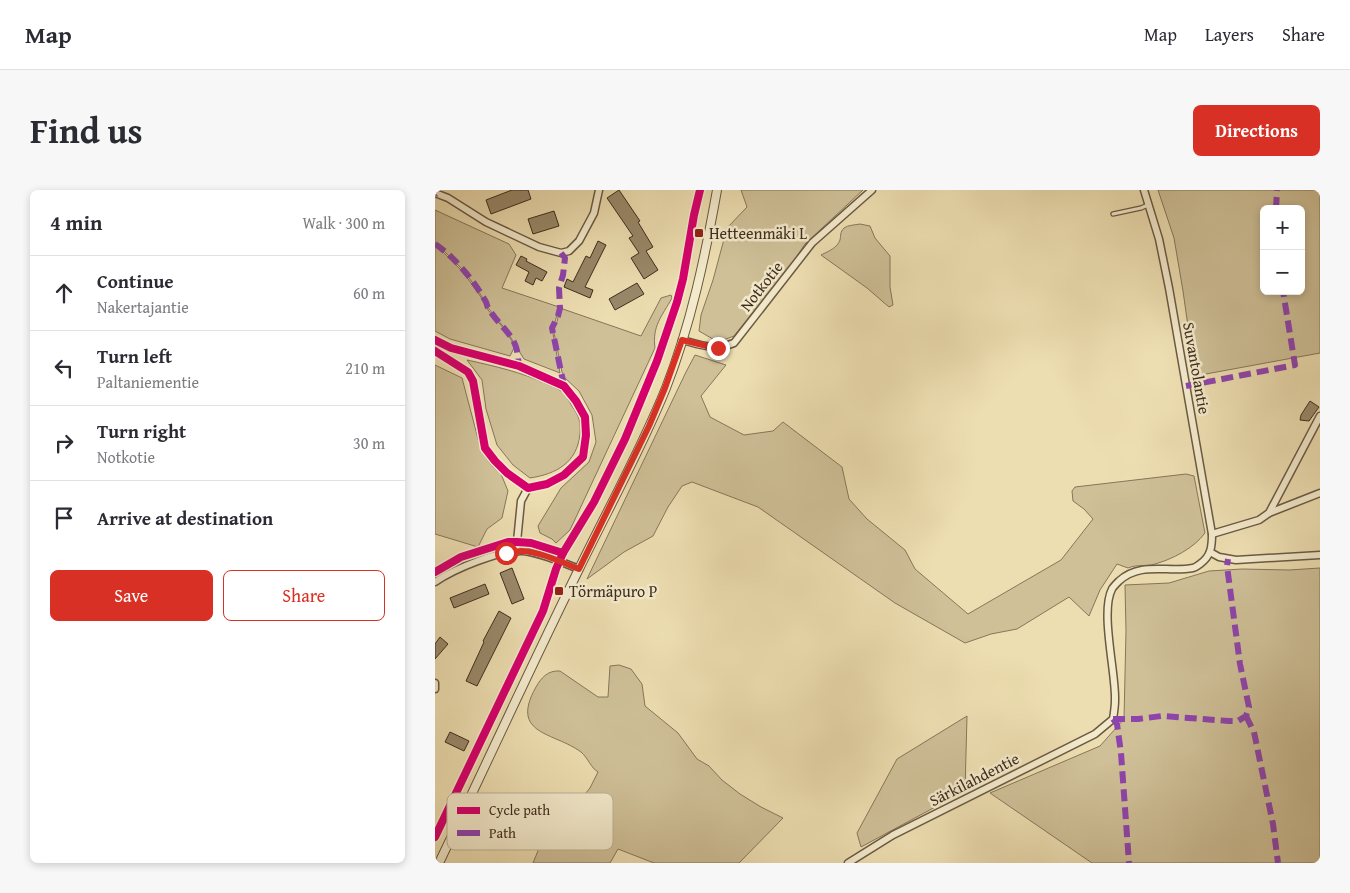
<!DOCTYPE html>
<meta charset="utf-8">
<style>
:root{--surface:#fff;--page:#f7f7f7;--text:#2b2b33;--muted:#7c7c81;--line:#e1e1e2;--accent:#d93025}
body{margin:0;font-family:"Gentium Book Plus",serif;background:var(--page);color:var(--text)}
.controls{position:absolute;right:15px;top:15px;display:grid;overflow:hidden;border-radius:8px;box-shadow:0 2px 8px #0003}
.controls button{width:45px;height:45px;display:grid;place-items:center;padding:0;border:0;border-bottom:1px solid var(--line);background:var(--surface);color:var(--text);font:25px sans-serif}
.stop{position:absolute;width:15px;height:15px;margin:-11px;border:4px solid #d93025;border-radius:50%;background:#fff}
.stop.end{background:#d93025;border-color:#fff;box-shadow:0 1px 5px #0008}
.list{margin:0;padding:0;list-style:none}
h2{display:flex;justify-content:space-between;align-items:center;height:65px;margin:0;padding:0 20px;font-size:21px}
h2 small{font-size:16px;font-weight:400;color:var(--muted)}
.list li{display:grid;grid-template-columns:32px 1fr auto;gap:15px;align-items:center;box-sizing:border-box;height:75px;padding:0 20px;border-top:1px solid var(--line)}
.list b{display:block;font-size:19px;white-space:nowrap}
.list p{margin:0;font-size:16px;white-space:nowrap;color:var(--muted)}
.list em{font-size:16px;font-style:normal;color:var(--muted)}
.actions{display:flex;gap:10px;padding:15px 20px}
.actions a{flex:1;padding:11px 0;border:1px solid var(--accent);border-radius:8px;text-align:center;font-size:18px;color:var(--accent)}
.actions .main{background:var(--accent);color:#fff}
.icon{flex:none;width:28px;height:28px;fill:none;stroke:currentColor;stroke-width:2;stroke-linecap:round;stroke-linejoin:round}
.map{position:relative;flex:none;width:885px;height:673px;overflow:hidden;border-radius:8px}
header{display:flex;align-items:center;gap:30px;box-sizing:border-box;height:70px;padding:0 25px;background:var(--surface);border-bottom:1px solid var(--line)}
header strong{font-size:24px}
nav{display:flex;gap:28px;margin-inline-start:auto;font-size:18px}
.intro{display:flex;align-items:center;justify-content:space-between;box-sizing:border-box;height:120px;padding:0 30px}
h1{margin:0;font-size:35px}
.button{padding:12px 22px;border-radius:8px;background:var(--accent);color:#fff;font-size:18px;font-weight:700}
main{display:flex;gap:30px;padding:0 30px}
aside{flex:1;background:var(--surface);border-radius:8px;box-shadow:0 2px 8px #0003}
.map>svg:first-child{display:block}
</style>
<header>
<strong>Map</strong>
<nav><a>Map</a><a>Layers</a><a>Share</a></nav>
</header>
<div class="intro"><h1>Find us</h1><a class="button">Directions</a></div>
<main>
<aside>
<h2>4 min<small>Walk · 300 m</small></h2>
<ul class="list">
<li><svg class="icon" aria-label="ahead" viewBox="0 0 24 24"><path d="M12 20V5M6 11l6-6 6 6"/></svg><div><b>Continue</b><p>Nakertajantie</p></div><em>60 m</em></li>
<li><svg class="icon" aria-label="left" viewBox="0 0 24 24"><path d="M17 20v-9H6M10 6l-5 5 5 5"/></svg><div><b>Turn left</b><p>Paltaniementie</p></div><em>210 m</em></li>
<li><svg class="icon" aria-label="right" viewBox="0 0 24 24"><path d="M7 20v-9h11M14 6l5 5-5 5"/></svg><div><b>Turn right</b><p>Notkotie</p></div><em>30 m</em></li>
<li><svg class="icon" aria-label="arrive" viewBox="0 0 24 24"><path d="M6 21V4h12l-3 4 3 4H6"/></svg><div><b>Arrive at destination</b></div></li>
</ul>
<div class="actions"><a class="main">Save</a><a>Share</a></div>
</aside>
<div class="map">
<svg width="885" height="673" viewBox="0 0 885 673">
<rect width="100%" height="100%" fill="#eddeb1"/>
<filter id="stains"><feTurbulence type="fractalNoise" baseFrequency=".004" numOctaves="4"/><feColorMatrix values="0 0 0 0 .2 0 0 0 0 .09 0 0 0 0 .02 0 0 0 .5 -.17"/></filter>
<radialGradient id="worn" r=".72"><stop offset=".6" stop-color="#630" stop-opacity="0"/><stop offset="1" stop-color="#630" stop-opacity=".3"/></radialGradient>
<g fill="#cfc098" stroke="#86765b" fill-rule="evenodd">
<polygon points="306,0 428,0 370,54 358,72 299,146 283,152 264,141 266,125 278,90 292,38 312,17"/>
<path d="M 723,0 L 885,0 L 885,163 L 760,186 L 748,101 L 739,48 ZM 829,19 L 866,19 L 866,101 L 829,101 Z"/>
<polygon points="0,20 74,54 81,65 67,98 124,117 120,132 117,138 125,183 89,169 71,140 54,119 51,113 40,96 28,80 7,59 0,53"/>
<path d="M 425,34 L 435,36 L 440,48 L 455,66 L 455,97 L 458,115 L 454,117 L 432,98 L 386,65 C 394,61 402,58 405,50 C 406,45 405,42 409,38 C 413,35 420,35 425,34 Z"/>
<polygon points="0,55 6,60 27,81 39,97 50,113 53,120 70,140 80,156 75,166 15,149 0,141"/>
<path d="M 236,105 L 237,108 C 227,126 217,136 220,158 L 135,340 L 121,353 L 117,349 L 105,343 L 103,336 L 126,298 L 154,272 L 161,252 L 157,225 L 144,201 L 130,188 L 127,182 L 118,138 L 122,132 L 125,118 L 206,146 L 226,108 Z"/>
<path d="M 260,165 L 291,175 L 266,206 L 275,227 L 309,245 L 338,241 L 348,232 L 407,277 L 414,309 L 432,329 L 470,360 L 480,379 L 533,424 L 626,370 L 658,329 L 649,319 L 638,311 L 637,301 L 640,297 L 751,284 L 759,286 L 770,343 C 759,358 738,369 720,374 C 711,377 702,374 693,378 L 682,374 L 665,400 L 654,426 L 634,407 L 582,439 L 556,444 L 530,453 L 460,413 L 323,317 L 257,292 L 247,296 L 233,317 L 218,346 L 189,362 L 152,389 L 251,182 Z"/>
<path d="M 32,170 C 59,176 86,182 112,194 C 116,196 122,198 126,201 C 130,204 134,211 137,216 C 144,226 146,232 145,244 C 142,273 121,284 95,288 L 78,275 L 62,255 L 51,219 L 47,190 Z"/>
<polygon points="0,175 27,188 46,260 57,276 66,284 73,301 67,328 52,339 43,357 0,344"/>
<polygon points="885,378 885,673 657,673 555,603 665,556 689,529 691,441 690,395 734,393 774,381 807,379 854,380"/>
<path d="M 184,475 L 196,479 L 207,494 L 210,516 L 243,543 L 262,569 L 274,576 L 287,590 L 305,604 L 326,617 L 348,628 L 304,673 L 219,673 L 183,659 L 175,673 L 98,673 L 116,629 L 119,626 L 130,632 L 134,627 L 128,623 L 137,620 L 155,598 L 163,582 C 156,578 153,568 146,562 C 119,542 74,545 101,497 C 106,488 113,480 125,481 L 163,507 L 173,507 L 175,476 Z"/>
<polygon points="532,526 530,601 426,657 422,643 462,569"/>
</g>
<g fill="#99896a" stroke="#3e2d1e">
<polygon points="77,0 93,0 96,9 56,24 51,10"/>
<polygon points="184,0 205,31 203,32 218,57 211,61 223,80 209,89 196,68 204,63 194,48 198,46 172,8"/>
<polygon points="119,21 124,36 98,44 93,29"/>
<polygon points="163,51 171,55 150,97 158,100 155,108 129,97 132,89 138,92 151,66 155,68"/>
<polygon points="86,66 92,69 91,71 112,82 107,91 101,88 98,95 90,91 94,82 81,75"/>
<polygon points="202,93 209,104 180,120 174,109"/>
<polygon points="875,211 884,217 874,231 865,230 866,225"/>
<polygon points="77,378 89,409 77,414 65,383"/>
<polygon points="50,394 54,404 19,418 15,408"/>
<polygon points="64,421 76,428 42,496 31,491 49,452 48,451"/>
<polygon points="5,447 13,454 0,469 0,454"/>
<polygon points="15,542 34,551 29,561 10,552"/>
</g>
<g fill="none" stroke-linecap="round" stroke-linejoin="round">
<defs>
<polyline id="service" points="678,24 706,18 713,15"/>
<g id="minor">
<polyline points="0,3 13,8 51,32 104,57 126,63 134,61 144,51 159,23 164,0"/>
<path d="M 247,150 C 266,155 280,161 299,153 L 377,53 L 437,0"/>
<polyline points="834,323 885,303"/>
<polyline points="777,344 824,330 834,323 885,226"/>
<polyline points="81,362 86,311 93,298"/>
<polyline points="775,362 784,367 801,370 885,365"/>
<path d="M 0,392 C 19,379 64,360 88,361 C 107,363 126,372 144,379"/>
<polyline points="0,493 0,499"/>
<path d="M 413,673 L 458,645 L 660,544 L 678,529 C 679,523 680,517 680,510 C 681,483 665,422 677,399 C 678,397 682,393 684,391 C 706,371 733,383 758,378 C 761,377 762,376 765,374 C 776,366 777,357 777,344 L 734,98 L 724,49 L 709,0"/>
</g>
<path id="tertiary" d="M 4,673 C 51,575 96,476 144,379 C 173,319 206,260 231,198 C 256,134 270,67 282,0"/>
</defs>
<use href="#service" stroke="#6a5943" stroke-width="5.5"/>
<use href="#minor" stroke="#6a5943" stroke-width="9"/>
<use href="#tertiary" stroke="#6a5943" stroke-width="10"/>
<use href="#service" stroke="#f3eacc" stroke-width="3"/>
<use href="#minor" stroke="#f3eacc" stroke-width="6"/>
<use href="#tertiary" stroke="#f3eacc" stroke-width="8"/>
<g stroke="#8e44ad" stroke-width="6" stroke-dasharray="12 6" stroke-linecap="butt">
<polyline points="0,5 1,4"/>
<polyline points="841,19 842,0"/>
<path d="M 0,54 C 20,67 40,92 51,112 C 52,114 52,117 54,119 C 61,132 76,142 81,157 C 83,163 83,170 84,176"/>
<polyline points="126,63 130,68 128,85 124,98 125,118 123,126 117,138 129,196"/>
<polyline points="751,196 860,175 848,101"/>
<polyline points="811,526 819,542 838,634 843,673"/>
<polyline points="678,529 703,529 727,526 794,531 803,531 811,526 814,517 805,474 792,376 793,369"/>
<polyline points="678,529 682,534 686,563 694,673"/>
</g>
<defs>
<g id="cycleway">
<polyline points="0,150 16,158 84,176 129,196 141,211 150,227 151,245 148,267 129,285 112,294 93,298 72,283 60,271 50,258 38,191 33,182 0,161"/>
<polyline points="0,382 26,367 73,352 82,352 96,353 128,363"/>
<polyline points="0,647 108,421 121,379 128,363 159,312 190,249 222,171 242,112 248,89 259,25 265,0"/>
</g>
</defs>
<use href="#cycleway" stroke="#f3eacc" stroke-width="11"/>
<use href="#cycleway" stroke="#d6006c" stroke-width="8"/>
</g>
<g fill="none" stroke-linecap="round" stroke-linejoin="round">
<path stroke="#d93025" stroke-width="6" d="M 71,363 C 76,363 82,361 87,361 C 106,362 126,372 144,379 L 214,236 L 230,198 L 247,150 L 272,156 L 283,158"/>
</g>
<g fill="#8f2418" stroke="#f3eacc" stroke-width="2">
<rect x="259" y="38" width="10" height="10" rx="2.5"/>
<rect x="119" y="396" width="10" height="10" rx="2.5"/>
</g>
<g text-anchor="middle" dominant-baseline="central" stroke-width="5" stroke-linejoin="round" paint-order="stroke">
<g font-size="16" fill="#3e2d1e" stroke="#f3eacc" text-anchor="start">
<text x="274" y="43">Hetteenmäki L</text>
<text x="134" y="401">Törmäpuro P</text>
</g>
<g font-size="16" fill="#3e2d1e" stroke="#f3eacc">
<text transform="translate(326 96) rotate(-52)">Notkotie</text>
<text transform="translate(762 178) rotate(80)">Suvantolantie</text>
<text transform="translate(539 589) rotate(-27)">Särkilahdentie</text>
</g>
</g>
<rect x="12" y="603" width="166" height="57" rx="8" fill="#f3eacc" stroke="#bdb198" stroke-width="1"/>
<rect x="22" y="617" width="23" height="7" fill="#d6006c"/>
<rect x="22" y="640" width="23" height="6" fill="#8e44ad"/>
<g font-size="14" fill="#3e2d1e">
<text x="54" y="625">Cycle path</text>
<text x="54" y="648">Path</text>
</g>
<rect width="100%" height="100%" filter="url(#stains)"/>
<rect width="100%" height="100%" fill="url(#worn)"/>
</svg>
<div class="controls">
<button>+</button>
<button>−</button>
</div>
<div class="stop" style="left:71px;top:363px"></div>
<div class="stop end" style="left:283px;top:158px"></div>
</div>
</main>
